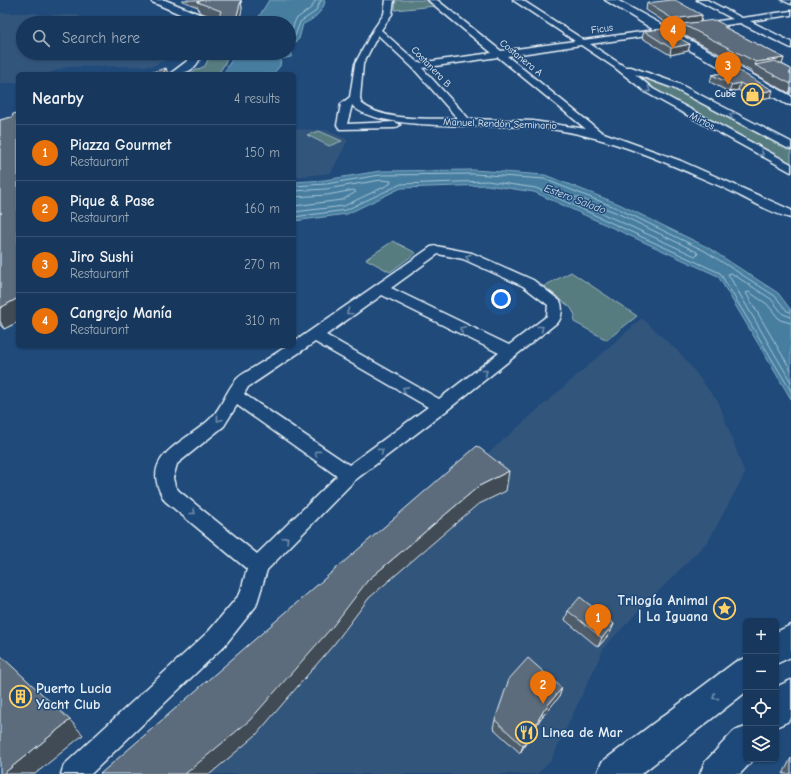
<!DOCTYPE html>
<meta charset="utf-8">
<style>
:root{--surface:#17385c;--page:#203f62;--text:#f1f3f6;--muted:#9eacbb;--line:#365272;--accent:#90b9f0}
body{margin:0;font-family:"Comic Neue",sans-serif;background:var(--page);color:var(--text)}
.controls{position:absolute;right:12px;bottom:12px;display:grid;overflow:hidden;border-radius:6px;box-shadow:0 1px 3px #0004}
.controls button{width:36px;height:36px;display:grid;place-items:center;padding:0;border:0;border-bottom:1px solid var(--line);background:var(--surface);color:var(--text);font:20px sans-serif}
.you{position:absolute;left:501px;top:299px;width:14px;height:14px;margin:-10px;border:3px solid #fff;border-radius:50%;background:#1a73e8;box-shadow:0 0 0 6px #1a73e833}
.badge{display:grid;place-items:center;width:26px;height:26px;border-radius:50%;background:var(--accent);color:#fff;font-size:13px;font-weight:700}
.pin{position:absolute;translate:-50% -33px;filter:drop-shadow(0 1px 2px #0008)}
.pin::after{content:'';position:absolute;top:21px;width:14px;height:12px;background:inherit;clip-path:polygon(0 0,100% 0,50% 100%)}
.list{margin:0;padding:0;list-style:none}
h2{display:flex;justify-content:space-between;align-items:center;height:52px;margin:0;padding:0 16px;font-size:17px}
h2 small{font-size:13px;font-weight:400;color:var(--muted)}
.list li{display:grid;grid-template-columns:26px 1fr auto;gap:12px;align-items:center;box-sizing:border-box;height:56px;padding:0 16px;border-top:1px solid var(--line)}
.list b{display:block;font-size:15px;white-space:nowrap}
.list p{margin:0;font-size:13px;white-space:nowrap;color:var(--muted)}
.list em{font-size:13px;font-style:normal;color:var(--muted)}
.icon{flex:none;width:22px;height:22px;fill:none;stroke:currentColor;stroke-width:2;stroke-linecap:round;stroke-linejoin:round}
.map{position:relative;flex:none;width:791px;height:774px;overflow:hidden}
.search{position:absolute;background:var(--surface);box-shadow:0 1px 3px #0004;left:16px;top:16px;width:280px;height:44px;display:flex;align-items:center;gap:10px;box-sizing:border-box;padding:0 14px;border-radius:22px;color:var(--muted);font-size:15px}
.panel{position:absolute;background:var(--surface);box-shadow:0 1px 3px #0004;left:16px;top:72px;width:280px;height:276px;border-radius:6px}
.map>svg:first-child{display:block}
</style>
<div class="map">
<svg width="791" height="774" viewBox="0 0 791 774">
<rect width="100%" height="100%" fill="#1f4a7a"/>
<filter id="ink" filterUnits="userSpaceOnUse"><feTurbulence type="fractalNoise" baseFrequency=".025" numOctaves="2"/><feDisplacementMap in="SourceGraphic" scale="8" xChannelSelector="R" yChannelSelector="G"/><feConvolveMatrix kernelMatrix="1 2 1 2 8 2 1 2 1" color-interpolation-filters="sRGB"/></filter>
<g filter="url(#ink)">
<g fill="#31547b">
<polygon points="0,13 35,13 41,15 77,15 93,23 23,23 23,53 170,53 167,60 152,66 67,67 45,74 18,74 18,83 0,83"/>
<polygon points="294,129 327,130 348,140 331,173 294,177"/>
<polygon points="642,318 682,355 719,403 745,474 709,540 605,646 551,761 537,774 123,774"/>
</g>
<g fill="#567b80" stroke="#9fb6bc">
<polygon points="396,0 429,0 435,6 395,10"/>
<polygon points="211,53 229,53 224,65 218,74 188,74 205,66"/>
<polygon points="617,65 676,86 791,144 791,165 657,93"/>
<polygon points="319,131 342,141 329,146 307,135"/>
<polygon points="393,241 416,253 390,272 366,259"/>
<polygon points="571,272 637,316 607,340 574,322 575,315 571,308 544,286"/>
</g>
<g fill="#467ea0" stroke="#87acc3">
<path d="M 269,0 L 325,0 C 325,10 312,21 303,24 L 299,39 L 289,47 L 289,23 L 255,23 Z"/>
<polygon points="289,49 292,53 291,57 281,59 280,66 273,74 223,74 236,53 289,53"/>
<polygon points="474,170 545,175 619,204 707,247 778,293 791,310 791,399 718,276 534,192 487,185 401,188 347,214 294,221 294,182 325,180 380,171"/>
</g>
<g fill="none" stroke-linecap="round" stroke-linejoin="round">
<g stroke="#a7c3d5" stroke-width="1">
<polyline points="289,36 296,19 311,8 316,0"/>
<polyline points="289,42 295,36 300,22 315,12 321,0"/>
<polyline points="294,186 326,184 380,175 474,174 544,179 617,208 705,251 775,296 787,311 791,312"/>
<polyline points="294,191 326,189 381,180 391,181 390,184 344,206 294,212"/>
<polyline points="294,197 327,195 354,190 356,192 342,200 294,206"/>
<polygon points="576,197 615,212 697,252 698,255 695,256 575,201 574,198"/>
<polyline points="294,217 346,210 401,184 487,181 536,188 720,273 791,391"/>
<polyline points="791,317 783,314 771,299 731,273 728,274 791,382"/>
<polyline points="791,323 780,320 767,304 749,292 746,293 791,370"/>
</g>
<defs>
<g id="street">
<path d="M 386,0 L 394,0 L 392,14 L 381,30 L 418,63 L 492,53 L 428,0 L 437,0 L 501,51 L 575,41 L 513,0 L 522,0 L 584,40 L 733,19 L 697,0 L 707,0 L 742,18 L 791,11 L 791,15 L 750,21 L 791,42 L 791,48 L 740,23 L 590,44 L 625,67 L 631,67 L 679,84 L 791,142 L 791,149 L 787,148 L 673,88 L 635,74 L 653,89 L 791,164 L 791,172 L 647,93 L 614,67 L 581,45 L 507,56 L 601,132 L 681,161 L 791,210 L 791,218 C 770,213 742,196 722,187 C 661,160 599,132 532,127 C 494,124 375,132 352,105 L 347,124 L 395,122 L 400,125 L 395,128 L 340,129 L 337,125 L 341,104 L 350,97 L 355,64 L 373,30 L 384,14 ZM 378,35 L 413,68 L 458,119 C 429,118 383,122 361,103 L 360,98 L 363,64 ZM 498,57 L 586,129 L 533,121 L 469,119 L 422,68 Z"/>
<polygon points="782,0 791,0 791,4"/>
<path d="M 436,246 L 472,253 L 533,280 L 560,301 C 563,306 562,316 559,321 L 446,411 L 355,480 L 267,570 L 256,606 L 225,645 L 91,774 L 61,774 L 64,765 L 209,631 L 240,594 L 247,569 L 165,501 C 136,455 185,444 211,418 C 222,407 226,391 236,380 C 240,375 247,372 251,369 C 263,362 275,354 287,346 L 294,346 L 294,342 L 431,247 ZM 438,254 L 463,259 L 523,286 L 548,305 L 547,316 L 509,345 L 391,288 ZM 382,295 L 499,353 L 439,399 L 326,335 ZM 315,342 L 428,407 L 349,465 L 244,394 L 248,387 ZM 237,405 L 337,476 L 257,554 L 179,491 L 175,486 L 173,478 L 177,464 L 224,426 Z"/>
</g>
<g id="secondary">
<polygon points="151,0 165,0 211,19 212,21 211,23 201,23 152,2"/>
<polygon points="605,0 617,0 791,96 791,105 786,104 659,33"/>
<path d="M 190,53 L 202,53 C 196,71 187,74 170,74 L 187,61 Z"/>
<polygon points="791,625 791,657 776,664 776,632"/>
<polygon points="746,658 746,692 641,774 597,774 602,762 735,662"/>
<polygon points="791,680 791,718 787,722 776,727 776,689 780,685"/>
<polygon points="746,727 746,759 754,759 740,774 700,774 705,762 734,731"/>
</g>
</defs>
<use href="#street" stroke="#e8f1f8" stroke-width="3"/>
<use href="#secondary" stroke="#e8f1f8" stroke-width="3"/>
<use href="#street" fill="#1f4a7a" fill-rule="evenodd"/>
<use href="#secondary" fill="#1f4a7a" fill-rule="evenodd"/>
</g>
<g fill="#4f5d6b" stroke="#e8f1f8">
<polygon points="182,0 241,0 242,9 218,19 199,12 198,7 182,1"/>
<polygon points="647,3 702,15 701,22 728,29 784,58 782,64 791,69 791,93 789,93 752,73 753,72 680,33 682,25 671,26 646,10"/>
<polygon points="644,31 690,44 688,51 670,55 642,38"/>
<polygon points="737,70 771,97 756,100 738,90 729,92 710,82 712,75"/>
<polygon points="18,113 18,322 4,329 0,325 0,120 12,117"/>
<polygon points="568,611 614,624 610,633 598,647 565,620"/>
<polygon points="562,688 559,697 541,718 520,753 493,728 495,720"/>
<polygon points="791,758 791,774 783,774"/>
</g>
<g fill="#404c57" stroke="#e8f1f8">
<polygon points="241,0 242,9 239,23 235,23"/>
<polygon points="702,15 700,22 671,26 673,19"/>
<polygon points="690,44 688,51 670,55 671,48"/>
<polygon points="784,58 781,67 755,65 756,62"/>
<polygon points="166,68 168,74 163,74"/>
<polygon points="740,83 738,90 729,92 732,85"/>
<polygon points="791,88 791,93 789,93"/>
<polygon points="773,90 771,97 756,100 759,93"/>
<polygon points="18,298 18,322 4,329 0,321 0,308"/>
<polygon points="509,471 506,491 477,505 369,598 335,643 256,735 210,774 185,774 368,580 479,486"/>
<polygon points="614,624 610,633 598,647 602,638"/>
<polygon points="562,688 559,697 541,718 520,753 523,746 544,710"/>
<polygon points="70,720 83,735 35,774 3,774"/>
</g>
<g fill="#5c6c7c" stroke="#e8f1f8">
<polygon points="202,0 241,0 235,23 217,23 221,11 197,2 203,0"/>
<polygon points="671,0 675,0 702,15 673,19 647,3"/>
<polygon points="715,20 728,27 724,27 784,58 756,62 682,24"/>
<polygon points="662,29 690,44 671,48 644,31"/>
<polygon points="775,61 791,69 791,72 789,73 791,73 791,84 755,65"/>
<polygon points="166,68 163,74 146,74"/>
<polygon points="737,70 773,90 759,93 740,83 732,85 712,75"/>
<polygon points="18,113 18,298 0,308 0,214 2,213 0,212 0,120 12,117 13,114"/>
<polygon points="477,446 509,471 479,486 368,580 333,626 250,720 185,774 100,774"/>
<polygon points="580,597 614,624 602,638 568,611"/>
<polygon points="0,655 70,720 3,774 0,774"/>
<polygon points="528,658 562,688 544,710 523,746 495,720 509,679"/>
</g>
<defs><path id="oneway-chevron" d="M-2-3.5L2.5 0L-2 3.5" fill="none" stroke-width="1.6" stroke-linecap="round" stroke-linejoin="round"/></defs>
<g stroke="#6f8dac">
<use href="#oneway-chevron" transform="translate(771 16) rotate(-8)"/>
<use href="#oneway-chevron" transform="translate(648 90) rotate(34)"/>
<use href="#oneway-chevron" transform="translate(732 115) rotate(-152)"/>
<use href="#oneway-chevron" transform="translate(761 153) rotate(28)"/>
<use href="#oneway-chevron" transform="translate(468 257) rotate(-162)"/>
<use href="#oneway-chevron" transform="translate(349 312) rotate(145)"/>
<use href="#oneway-chevron" transform="translate(541 328) rotate(-38)"/>
<use href="#oneway-chevron" transform="translate(462 329) rotate(-155)"/>
<use href="#oneway-chevron" transform="translate(485 372) rotate(-38)"/>
<use href="#oneway-chevron" transform="translate(405 389) rotate(-151)"/>
<use href="#oneway-chevron" transform="translate(219 419) rotate(127)"/>
<use href="#oneway-chevron" transform="translate(381 451) rotate(-37)"/>
<use href="#oneway-chevron" transform="translate(317 453) rotate(-144)"/>
<use href="#oneway-chevron" transform="translate(193 512) rotate(39)"/>
<use href="#oneway-chevron" transform="translate(286 539) rotate(-45)"/>
<use href="#oneway-chevron" transform="translate(715 697) rotate(143)"/>
</g>
</g>
<defs>
<symbol id="shop-ring" viewBox="-11 -11 22 22"><circle r="9.5" fill="#1f4a7a" stroke="#ffd166" stroke-width="1.5"/><path d="M-5-2.5h2.3a2.7 3.5 0 0 1 5.4 0H5L5.5 6h-11ZM-1.5-2.5h3a1.5 2.3 0 0 0-3 0Z" fill="#ffd166"/></symbol>
<symbol id="sight-ring" viewBox="-11 -11 22 22"><circle r="9.5" fill="#1f4a7a" stroke="#ffd166" stroke-width="1.5"/><path d="M0-6L1.8-2.2L6-1.7L2.9 1.2L3.7 5.4L0 3.3L-3.7 5.4L-2.9 1.2L-6-1.7L-1.8-2.2Z" fill="#ffd166"/></symbol>
<symbol id="building-ring" viewBox="-11 -11 22 22"><circle r="9.5" fill="#1f4a7a" stroke="#ffd166" stroke-width="1.5"/><path d="M-4-6H4V6H1V3H-1V6H-4ZM-2.5-4.3h1.7v1.8h-1.7ZM.8-4.3h1.7v1.8H.8ZM-2.5-1h1.7V.8h-1.7ZM.8-1h1.7V.8H.8Z" fill="#ffd166"/></symbol>
<symbol id="restaurant-ring" viewBox="-11 -11 22 22"><circle r="9.5" fill="#1f4a7a" stroke="#ffd166" stroke-width="1.5"/><path d="M-5-6h1v4h1v-4h1v4h1v-4h1v5L-1.5 .5V6h-2V.5L-5-1ZM5-6V6H3V1.5H1.5Q1.5-4 5-6Z" fill="#ffd166"/></symbol>
</defs>
<g fill-rule="evenodd">
<use href="#shop-ring" x="740" y="82" width="25" height="25"/>
<use href="#sight-ring" x="712" y="596" width="25" height="25"/>
<use href="#building-ring" x="8" y="684" width="25" height="25"/>
<use href="#restaurant-ring" x="514" y="720" width="25" height="25"/>
</g>
<g text-anchor="middle" dominant-baseline="central" stroke-width="3" stroke-linejoin="round" paint-order="stroke">
<g font-size="10" fill="#e8f1f8" stroke="#1f4a7a">
<text transform="translate(602 29) rotate(-8)">Ficus</text>
<text transform="translate(521 58) rotate(39)">Costanera A</text>
<text transform="translate(431 67) rotate(46)">Costanera B</text>
<text transform="translate(702 121) rotate(28)">Mirtos</text>
<text transform="translate(500 124) rotate(2)">Manuel Rendón Seminario</text>
</g>
<g font-size="10" font-weight="bold" fill="#e8f1f8" stroke="#1f4a7a" text-anchor="end">
<text x="736" y="94">Cube</text>
</g>
<g font-size="11" font-style="italic" fill="#d0e0eb" stroke="#1f4a7a">
<text transform="translate(575 199) rotate(21)">Estero Salado</text>
</g>
<g font-size="14" font-weight="bold" fill="#e8f1f8" stroke="#1f4a7a" text-anchor="start">
<text x="708" y="600" text-anchor="end">Trilogía Animal<tspan x="708" dy="16">| La Iguana</tspan></text>
<text x="36" y="688">Puerto Lucia<tspan x="36" dy="16">Yacht Club</tspan></text>
<text x="542" y="732">Linea de Mar</text>
</g>
</g>
</svg>
<div class="controls">
<button>+</button>
<button>−</button>
<button><svg class="icon" aria-label="locate" viewBox="0 0 24 24"><circle cx="12" cy="12" r="6"/><path d="M12 2v4M12 18v4M2 12h4M18 12h4"/></svg></button>
<button><svg class="icon" aria-label="layers" viewBox="0 0 24 24"><path d="M12 4l9 5-9 5-9-5zM3 14l9 5 9-5"/></svg></button>
</div>
<div class="you"></div>
<div class="pin badge" style="left:598px;top:637px;background:#e8710a">1</div>
<div class="pin badge" style="left:543px;top:704px;background:#e8710a">2</div>
<div class="pin badge" style="left:728px;top:85px;background:#e8710a">3</div>
<div class="pin badge" style="left:673px;top:49px;background:#e8710a">4</div>
<div class="search"><svg class="icon" aria-label="search" viewBox="0 0 24 24"><circle cx="10" cy="10" r="6"/><path d="M15 15l6 6"/></svg>Search here</div>
<section class="panel">
<h2>Nearby<small>4 results</small></h2>
<ul class="list">
<li><span class="badge" style="background:#e8710a">1</span><div><b>Piazza Gourmet</b><p>Restaurant</p></div><em>150 m</em></li>
<li><span class="badge" style="background:#e8710a">2</span><div><b>Pique &amp; Pase</b><p>Restaurant</p></div><em>160 m</em></li>
<li><span class="badge" style="background:#e8710a">3</span><div><b>Jiro Sushi</b><p>Restaurant</p></div><em>270 m</em></li>
<li><span class="badge" style="background:#e8710a">4</span><div><b>Cangrejo Manía</b><p>Restaurant</p></div><em>310 m</em></li>
</ul>
</section>
</div>
